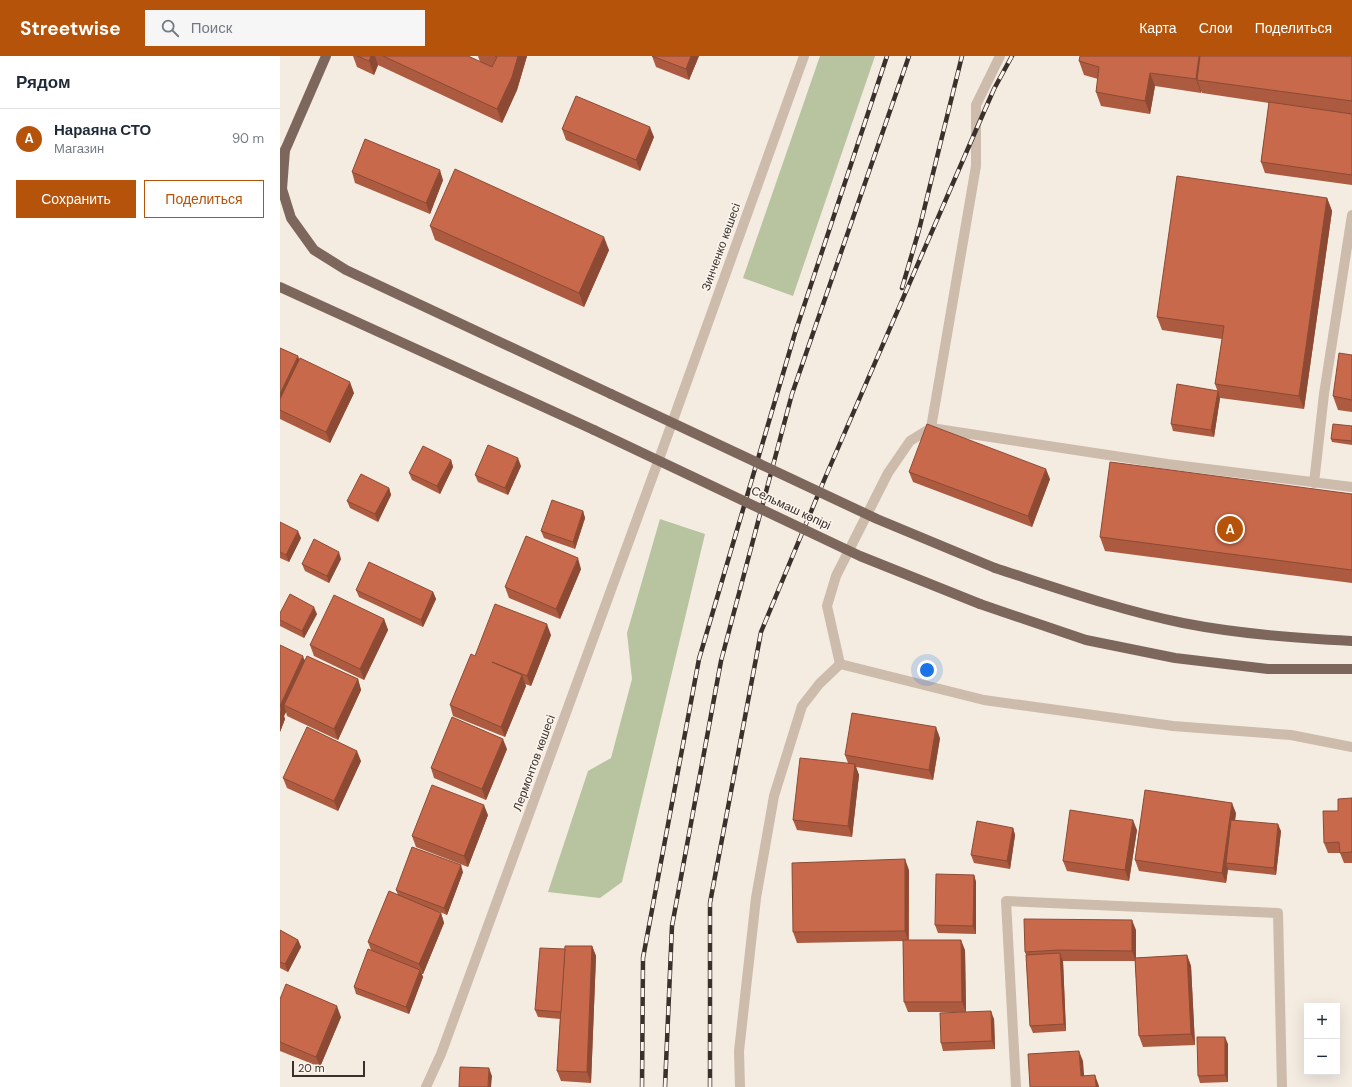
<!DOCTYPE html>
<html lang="ru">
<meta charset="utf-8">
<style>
:root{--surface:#fff;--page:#f6f6f7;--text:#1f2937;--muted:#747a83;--line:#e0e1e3;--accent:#b45309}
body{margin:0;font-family:"DM Sans",sans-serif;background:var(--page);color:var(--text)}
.controls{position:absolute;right:12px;bottom:12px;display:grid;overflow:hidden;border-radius:0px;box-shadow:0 4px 16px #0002}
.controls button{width:36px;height:36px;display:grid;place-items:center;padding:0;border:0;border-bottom:1px solid var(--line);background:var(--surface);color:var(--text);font:20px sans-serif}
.scale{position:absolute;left:12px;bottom:10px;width:73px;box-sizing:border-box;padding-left:4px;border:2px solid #3b302b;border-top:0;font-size:11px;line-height:14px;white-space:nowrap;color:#3b302b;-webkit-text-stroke:3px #fbf5ee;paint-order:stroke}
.you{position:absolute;left:647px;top:614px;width:14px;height:14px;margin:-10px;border:3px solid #fff;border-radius:50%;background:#1a73e8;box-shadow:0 0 0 6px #1a73e833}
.badge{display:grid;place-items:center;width:26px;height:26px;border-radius:50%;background:var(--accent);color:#fff;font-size:13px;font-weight:700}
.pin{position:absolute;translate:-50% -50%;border:2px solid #fff;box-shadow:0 1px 4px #0006}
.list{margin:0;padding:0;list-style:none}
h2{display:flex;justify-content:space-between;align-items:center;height:52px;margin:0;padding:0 16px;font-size:17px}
h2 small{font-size:13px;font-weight:400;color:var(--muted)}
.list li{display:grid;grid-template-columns:26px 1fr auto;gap:12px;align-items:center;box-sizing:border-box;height:60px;padding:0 16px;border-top:1px solid var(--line)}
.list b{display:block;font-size:15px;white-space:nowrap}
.list p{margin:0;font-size:13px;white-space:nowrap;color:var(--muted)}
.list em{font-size:13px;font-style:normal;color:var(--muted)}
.actions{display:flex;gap:8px;padding:12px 16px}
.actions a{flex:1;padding:9px 0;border:1px solid var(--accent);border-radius:0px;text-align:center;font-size:14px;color:var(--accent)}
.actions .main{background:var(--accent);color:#fff}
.icon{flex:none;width:22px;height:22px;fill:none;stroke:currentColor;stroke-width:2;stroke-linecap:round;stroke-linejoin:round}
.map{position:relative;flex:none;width:1072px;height:1031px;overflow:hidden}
header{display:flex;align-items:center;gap:24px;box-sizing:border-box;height:56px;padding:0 20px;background:var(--accent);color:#fff}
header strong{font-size:19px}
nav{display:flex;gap:22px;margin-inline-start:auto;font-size:14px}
.search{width:280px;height:36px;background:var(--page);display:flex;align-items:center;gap:10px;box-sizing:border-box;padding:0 14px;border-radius:0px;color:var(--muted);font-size:15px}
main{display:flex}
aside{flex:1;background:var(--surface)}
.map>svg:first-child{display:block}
</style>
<header>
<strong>Streetwise</strong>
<div class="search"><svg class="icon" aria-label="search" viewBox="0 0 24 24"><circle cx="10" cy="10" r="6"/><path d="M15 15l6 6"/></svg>Поиск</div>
<nav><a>Карта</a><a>Слои</a><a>Поделиться</a></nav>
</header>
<main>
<aside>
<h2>Рядом<small></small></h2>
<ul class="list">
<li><span class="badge">A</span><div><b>Нараяна СТО</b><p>Магазин</p></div><em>90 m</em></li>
</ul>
<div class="actions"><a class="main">Сохранить</a><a>Поделиться</a></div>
</aside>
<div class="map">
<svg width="1072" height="1031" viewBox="0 0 1072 1031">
<rect width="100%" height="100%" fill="#f4ebe1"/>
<g fill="#b8c4a0">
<polygon points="540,0 595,0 513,240 463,222"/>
<polygon points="380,463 425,478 342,826 320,842 268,836 308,715 331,702 352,623 347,577"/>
</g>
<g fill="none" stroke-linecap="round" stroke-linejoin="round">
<g stroke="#cdbbac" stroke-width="10">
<polyline points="651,372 696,110 696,49 720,0"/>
<polyline points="1034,427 1044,338 1072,159"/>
<polyline points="560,608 547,550 556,520 608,417 630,385 651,372 887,408 1072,431"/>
<polyline points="560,608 704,644 893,670 1011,679 1072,691"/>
<polyline points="146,1031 161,998 383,392 524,0"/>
<polyline points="460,1031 459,995 476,842 494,740 522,650 540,627 560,608"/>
<polyline points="736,1031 726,845 998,857 1002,1031"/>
</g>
<g stroke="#7d675c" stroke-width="10">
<polyline points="5,94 2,133 11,162 34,194 66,214 331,338"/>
<polyline points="3,99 46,0"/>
<polyline points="0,231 314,374"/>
<path d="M 715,512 C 777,532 839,554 903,567 C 959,578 1016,582 1072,585"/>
<polyline points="700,548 806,584 895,602 988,613 1072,613"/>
</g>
<defs>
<g id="rail">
<polyline points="622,232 639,174 682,0"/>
<polyline points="362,1031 363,902 419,603 515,277 607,0"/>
<polyline points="385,1031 392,870 441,605 512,338 629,0"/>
<polyline points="430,1031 430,847 481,576 545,422 696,74 714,33 732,0"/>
</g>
</defs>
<use href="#rail" stroke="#3b302b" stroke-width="4.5"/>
<use href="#rail" stroke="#fbf5ee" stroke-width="3" stroke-dasharray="9" stroke-linecap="butt"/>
<g stroke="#7d675c" stroke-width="10">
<polyline points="331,338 597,463 715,512"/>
<polyline points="314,374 580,500 700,548"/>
</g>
</g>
<g fill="#ac5a40">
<polygon points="73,0 188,0 200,6 198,0 247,0 237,34 222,67 98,9 94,19 77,11"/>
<polygon points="372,0 419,0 409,24 376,11"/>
<polygon points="1072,0 1072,129 985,117 981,106 989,47 922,37 921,35 921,37 875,30 870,58 821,50 816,36 818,23 804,19 799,5"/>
<polygon points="282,73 374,81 360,115 286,84"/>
<polygon points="72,116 163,124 150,158 75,127"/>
<polygon points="1047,142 1052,155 1024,353 940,342 935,328 942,283 882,274 877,261"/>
<polygon points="150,170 329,194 304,251 155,184"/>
<polygon points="0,292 18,300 19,304 74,337 50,387 0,363"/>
<polygon points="1072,299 1072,356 1058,354 1053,340"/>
<polygon points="938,335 940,342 934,381 893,375 891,368"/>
<polygon points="1072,370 1072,389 1052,386 1051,383"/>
<polygon points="171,404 173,411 160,438 132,424 129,417"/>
<polygon points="241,410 228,439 198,426 195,419"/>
<polygon points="629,416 770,423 752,471 633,426"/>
<polygon points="109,432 111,439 98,466 70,452 67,445"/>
<polygon points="1072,438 1072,527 825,495 820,481"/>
<polygon points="303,455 305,462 295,493 264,482 261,475"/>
<polygon points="0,466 21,482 9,506 0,502"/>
<polygon points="61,503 49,527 25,515 22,508"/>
<polygon points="301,513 280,563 229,542 225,531"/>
<polygon points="76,534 153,536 156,543 143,571 79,541"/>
<polygon points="0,557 37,558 24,582 0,570"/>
<polygon points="104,563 108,574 84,624 34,600 30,589"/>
<polygon points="271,579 251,630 245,628 246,630 225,681 173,660 170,649 195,600"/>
<polygon points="0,589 25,604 78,623 81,634 58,684 7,660 6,656 4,660 5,663 0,676"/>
<polygon points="660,682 653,724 576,711 579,719 572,781 517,774 513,764 568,707 565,699"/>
<polygon points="227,693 206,744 154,722 151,712"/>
<polygon points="81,705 58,755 7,732 3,722"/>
<polygon points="1072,742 1072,807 1064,807 1060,797 1048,797 1044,787 1058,755"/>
<polygon points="956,757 955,764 1001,775 996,819 948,814 948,813 946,827 859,815 855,804"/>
<polygon points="208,759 188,811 136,791 132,780"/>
<polygon points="733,772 735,779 730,813 694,807 691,799"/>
<polygon points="857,774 849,825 787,815 783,805"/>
<polygon points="629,814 629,884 685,894 686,956 628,956 624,946 623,885 517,887 513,876"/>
<polygon points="183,816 167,859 155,854 161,857 164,867 143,918 142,918 143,921 129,958 76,938 74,931 91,894 88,886 118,839 116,834"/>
<polygon points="694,819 696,826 696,878 658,877 655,869"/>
<polygon points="0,874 18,884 21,891 8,916 0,912"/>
<polygon points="856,874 856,902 907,899 911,910 915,989 863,991 859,980 855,905 783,905 786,975 753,977 750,970 746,899 745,896"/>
<polygon points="312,890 316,900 311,1027 281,1025 277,1015 280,963 258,961 255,954 285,893"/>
<polygon points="0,943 61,961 40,1011 0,995"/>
<polygon points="714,963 715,993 663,995 661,987"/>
<polygon points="948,988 948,1026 920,1027 918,1020"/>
</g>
<g fill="#8c4a34">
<polygon points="91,0 95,0 98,9 94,19 89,5"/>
<polygon points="238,0 247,0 237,34 222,67 217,53"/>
<polygon points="411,0 419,0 409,24 406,13"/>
<polygon points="919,0 926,0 917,24 921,35 921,37 916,23"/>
<polygon points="870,17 875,30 870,58 865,45"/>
<polygon points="370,71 374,81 360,115 356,104"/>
<polygon points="160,114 163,124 150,158 146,147"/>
<polygon points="1047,142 1052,155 1024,353 1019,340"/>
<polygon points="324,181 329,194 304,251 299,237"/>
<polygon points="18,300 21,310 0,354 0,338"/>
<polygon points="70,326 74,337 50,387 46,376"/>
<polygon points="938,335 940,342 934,381 931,374"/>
<polygon points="238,402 241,410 228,439 225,432"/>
<polygon points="171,404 173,411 160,438 157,430"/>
<polygon points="766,413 770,423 752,471 748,460"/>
<polygon points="109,432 111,439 98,466 95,458"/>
<polygon points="303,455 305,462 295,493 293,486"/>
<polygon points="18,475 21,482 9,506 6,499"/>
<polygon points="59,496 61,503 49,527 47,520"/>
<polygon points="298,502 301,513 280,563 276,553"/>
<polygon points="153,536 156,543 143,571 141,564"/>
<polygon points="34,551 37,558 24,582 22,575"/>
<polygon points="104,563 108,574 84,624 80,613"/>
<polygon points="267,568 271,579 251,630 247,620"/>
<polygon points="23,600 27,611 4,649 6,656 4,660 5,663 0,676 0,657 1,653 0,650"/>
<polygon points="242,619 246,630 225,681 221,671"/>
<polygon points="78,623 81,634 58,684 54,673"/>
<polygon points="656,671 660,682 653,724 649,714"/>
<polygon points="223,683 227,693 206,744 202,733"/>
<polygon points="77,695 81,705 58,755 54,745"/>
<polygon points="575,708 579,719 572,781 568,770"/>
<polygon points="952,747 956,757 949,807 946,807 948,813 946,827 942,817"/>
<polygon points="204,749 208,759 188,811 184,800"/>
<polygon points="853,764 857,774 849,825 845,814"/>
<polygon points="998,768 1001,775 996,819 994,812"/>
<polygon points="733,772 735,779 730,813 727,805"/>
<polygon points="625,803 629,814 628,885 625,875"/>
<polygon points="181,809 183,816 167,859 164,852"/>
<polygon points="694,819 696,826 696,878 693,870"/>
<polygon points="161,857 164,867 143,918 139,908"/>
<polygon points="852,864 856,874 856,905 852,895"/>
<polygon points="18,884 21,891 8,916 5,908"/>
<polygon points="681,884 685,894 686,956 682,946"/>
<polygon points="312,890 316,900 311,1027 307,1016"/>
<polygon points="780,897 783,905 786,975 784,968"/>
<polygon points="907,899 911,910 915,989 911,978"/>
<polygon points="140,914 143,921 129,958 126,951"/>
<polygon points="57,950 61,961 40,1011 36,1001"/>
<polygon points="711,955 714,963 715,993 712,985"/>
<polygon points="945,981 948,988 948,1026 945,1019"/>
<polygon points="799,995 803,1005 805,1031 801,1020"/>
<polygon points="209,1012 212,1020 211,1031 208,1031"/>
<polygon points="815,1019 819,1030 819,1031 816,1031"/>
</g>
<g fill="#c8694b" stroke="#8c4a34">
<polygon points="77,0 91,0 89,5"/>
<polygon points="103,0 188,0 212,11 217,1 215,0 238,0 232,21 217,53"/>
<polygon points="372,0 411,0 406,13"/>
<polygon points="800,0 919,0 916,23 870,17 865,45 816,36 819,11 799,5"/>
<polygon points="920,0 1072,0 1072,45 917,24"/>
<polygon points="296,40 370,71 356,104 282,73"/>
<polygon points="989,46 1072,58 1072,119 981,106"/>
<polygon points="85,83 160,114 146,147 72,116"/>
<polygon points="175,113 324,181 299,237 150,170"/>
<polygon points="897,120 1047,142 1019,340 935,328 944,270 877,261"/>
<polygon points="0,292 18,300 0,338"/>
<polygon points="1059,297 1072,299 1072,344 1053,340"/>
<polygon points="20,302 70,326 46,376 0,354 0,343"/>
<polygon points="897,328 938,335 931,374 891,368"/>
<polygon points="647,368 766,413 748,460 629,416"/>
<polygon points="1053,368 1072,370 1072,385 1051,383"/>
<polygon points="208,389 238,402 225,432 195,419"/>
<polygon points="143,390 171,404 157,430 129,417"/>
<polygon points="830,406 1072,438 1072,514 820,481"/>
<polygon points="81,418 109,432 95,458 67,445"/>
<polygon points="272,444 303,455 293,486 261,475"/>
<polygon points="0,466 18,475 6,499 0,496"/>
<polygon points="246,480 298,502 276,553 225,531"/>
<polygon points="34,483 59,496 47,520 22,508"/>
<polygon points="89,506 153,536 141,564 76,534"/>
<polygon points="10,538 34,551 22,575 0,564 0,557"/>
<polygon points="54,539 104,563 80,613 30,589"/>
<polygon points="215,548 267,568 247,620 212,606 242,619 221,671 170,649 191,598 195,600"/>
<polygon points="0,589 23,600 0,650"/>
<polygon points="27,600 78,623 54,673 4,649"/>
<polygon points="572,657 656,671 649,714 565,699"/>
<polygon points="172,661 223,683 202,733 151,712"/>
<polygon points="27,671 77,695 54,745 3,722"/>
<polygon points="520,702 575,708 568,770 513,764"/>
<polygon points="152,729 204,749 184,800 132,780"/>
<polygon points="865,734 952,747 942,817 855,804"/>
<polygon points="1072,742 1072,796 1060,797 1059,786 1044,787 1043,755 1058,755 1058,743"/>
<polygon points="790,754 853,764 845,814 783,805"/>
<polygon points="951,764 998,768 994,812 946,807"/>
<polygon points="697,765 733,772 727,805 691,799"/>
<polygon points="132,791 181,809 164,852 116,834"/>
<polygon points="625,803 625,875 513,876 512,807"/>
<polygon points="656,818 694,819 693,870 655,869"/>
<polygon points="109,835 161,857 139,908 88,886"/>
<polygon points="744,863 852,864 852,895 779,894 745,896"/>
<polygon points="0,874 18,884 5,908 0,906"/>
<polygon points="623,884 681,884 682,946 624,946"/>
<polygon points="285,890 312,890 307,1016 277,1015"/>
<polygon points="260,892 285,893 281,956 255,954"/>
<polygon points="88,893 140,914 126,951 74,931"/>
<polygon points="780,897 784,968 750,970 746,899"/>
<polygon points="907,899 911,978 859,980 855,902"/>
<polygon points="6,928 57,950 36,1001 0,986 0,943"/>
<polygon points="711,955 712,985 661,987 660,957"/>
<polygon points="917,981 945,981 945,1019 918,1020"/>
<polygon points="799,995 801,1020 815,1019 816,1031 750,1031 748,998"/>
<polygon points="180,1011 209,1012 208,1031 179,1031"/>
</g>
<g text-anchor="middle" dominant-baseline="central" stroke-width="3" stroke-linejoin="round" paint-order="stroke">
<g font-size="12" fill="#3b302b" stroke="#fbf5ee">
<text transform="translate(441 191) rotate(-70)">Зинченко көшесі</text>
<text transform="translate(511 452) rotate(25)">Сельмаш көпірі</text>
<text transform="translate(254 707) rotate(-70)">Лермонтов көшесі</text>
</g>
</g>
</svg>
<div class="controls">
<button>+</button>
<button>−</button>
</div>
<div class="scale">20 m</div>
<div class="you"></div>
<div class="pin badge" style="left:950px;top:473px">A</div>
</div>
</main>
